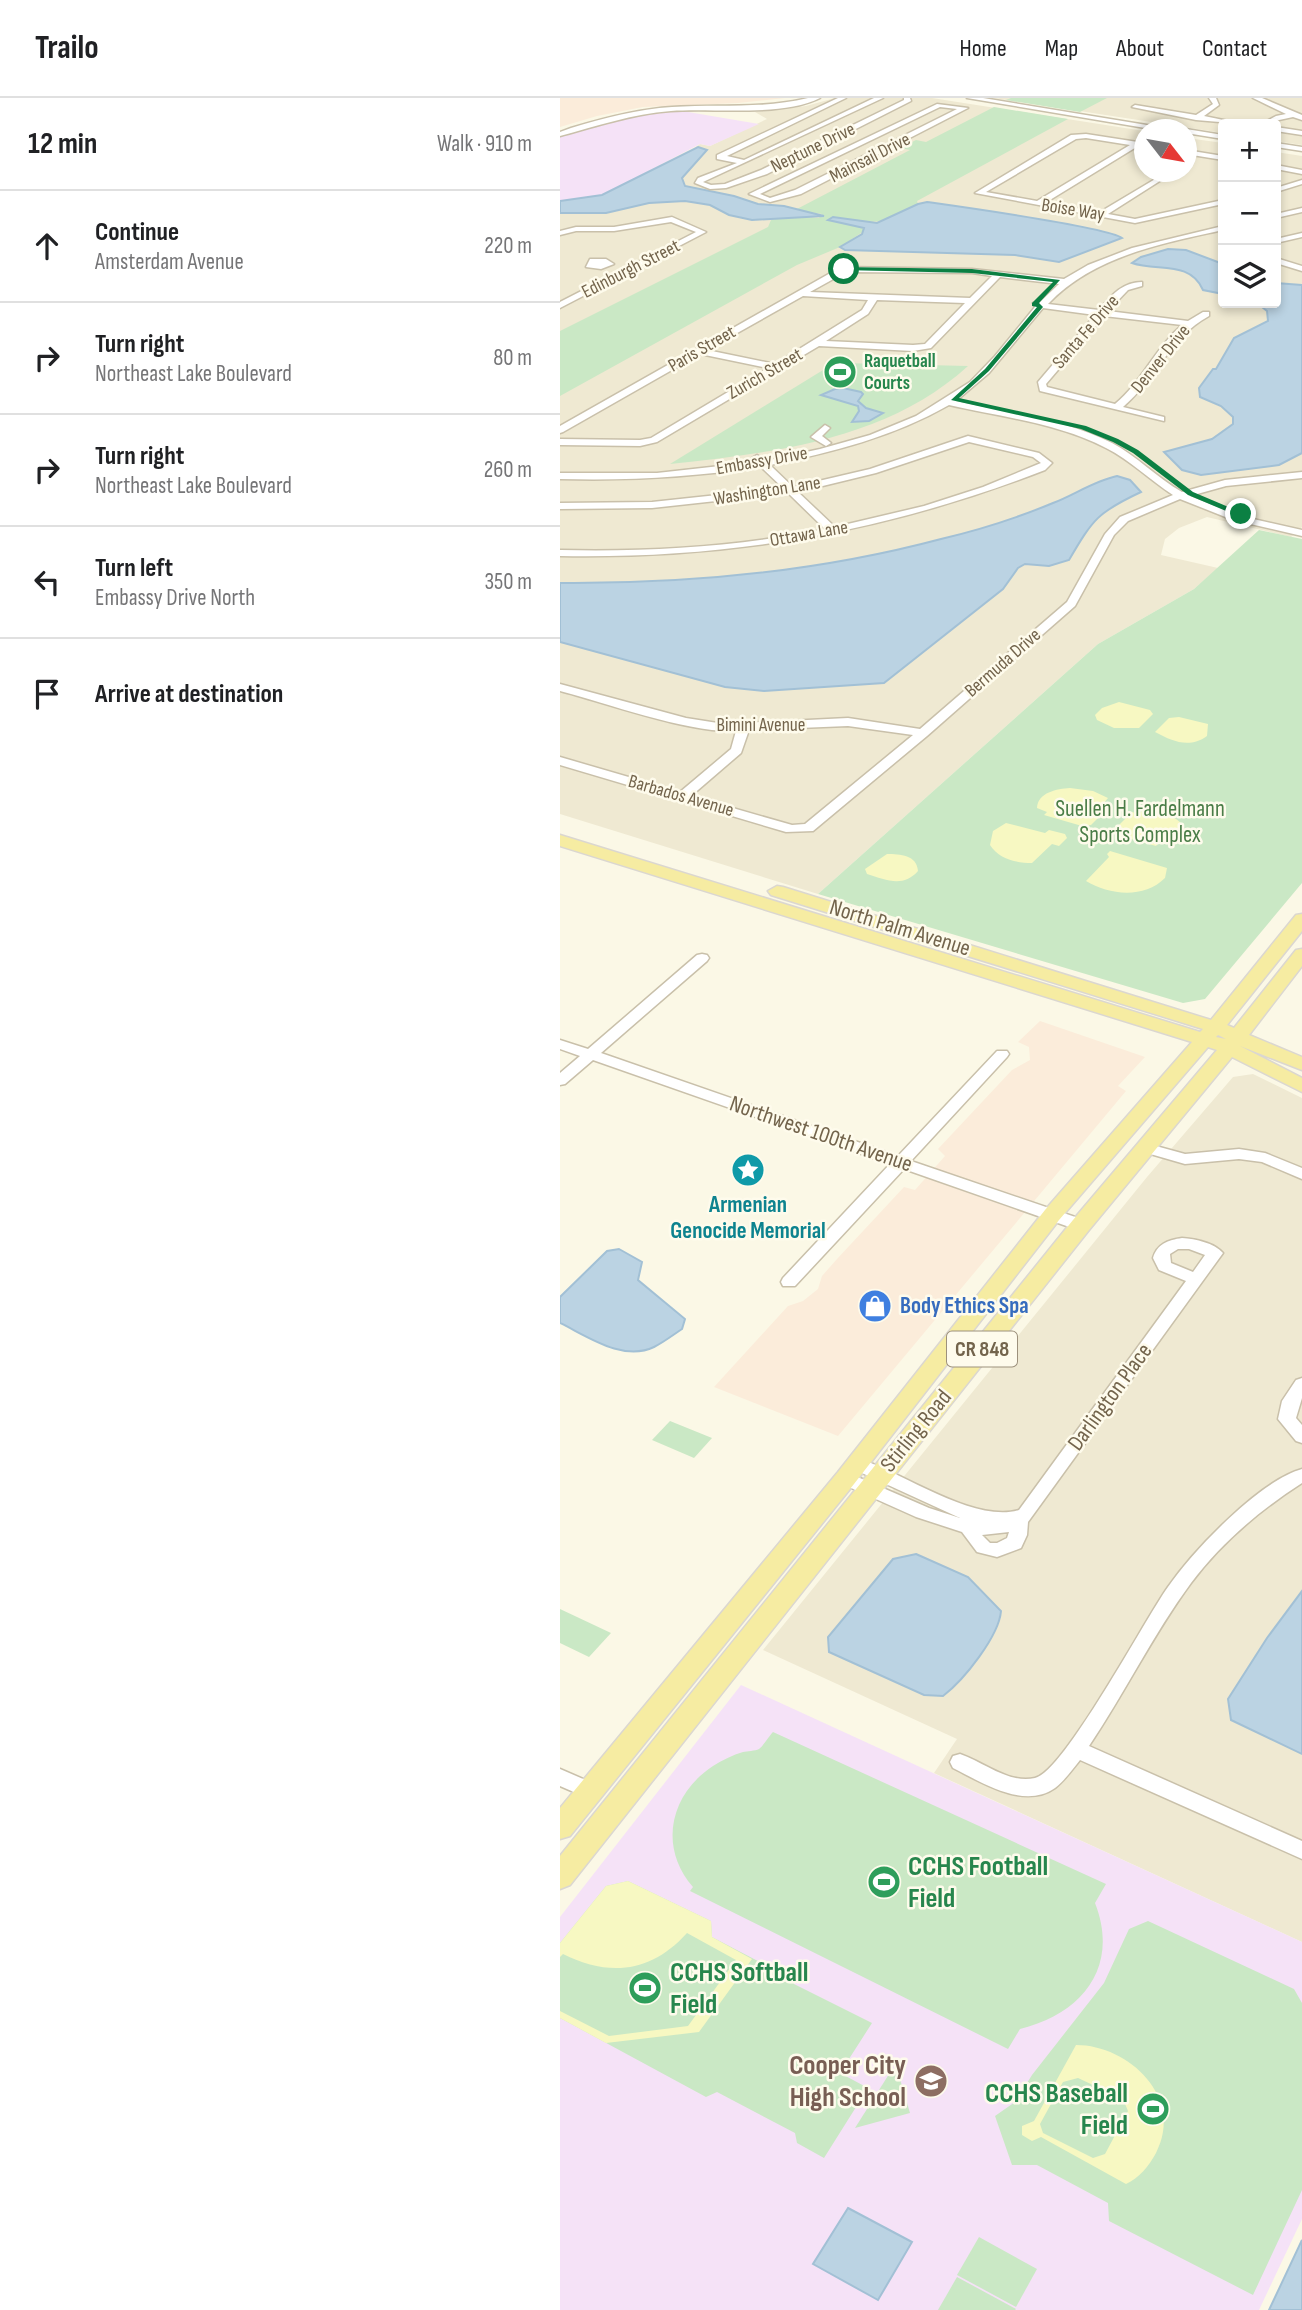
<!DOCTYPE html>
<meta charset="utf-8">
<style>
:root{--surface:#fff;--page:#f2f2f2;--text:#202124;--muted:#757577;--line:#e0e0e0}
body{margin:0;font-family:"Sofia Sans Condensed",sans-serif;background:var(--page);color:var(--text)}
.controls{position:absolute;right:21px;top:21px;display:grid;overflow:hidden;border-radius:7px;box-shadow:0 4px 10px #0003}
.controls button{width:63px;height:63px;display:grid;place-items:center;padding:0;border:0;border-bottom:2px solid var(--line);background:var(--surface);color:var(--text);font:35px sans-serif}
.compass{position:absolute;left:574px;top:21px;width:63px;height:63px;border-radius:50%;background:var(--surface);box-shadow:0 4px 10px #0003;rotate:121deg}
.stop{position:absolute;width:21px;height:21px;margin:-16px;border:5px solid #0b8043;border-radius:50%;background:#fff}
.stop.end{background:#0b8043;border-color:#fff;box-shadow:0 2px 7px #0008}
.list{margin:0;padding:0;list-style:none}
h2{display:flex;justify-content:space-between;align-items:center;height:91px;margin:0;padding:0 28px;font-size:30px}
h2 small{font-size:23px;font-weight:400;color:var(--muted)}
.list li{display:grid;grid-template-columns:46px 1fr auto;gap:21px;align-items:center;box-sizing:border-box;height:112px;padding:0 28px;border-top:2px solid var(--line)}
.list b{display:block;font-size:26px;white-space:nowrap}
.list p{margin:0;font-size:23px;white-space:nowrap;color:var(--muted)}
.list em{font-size:23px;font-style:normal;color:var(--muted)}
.icon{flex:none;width:38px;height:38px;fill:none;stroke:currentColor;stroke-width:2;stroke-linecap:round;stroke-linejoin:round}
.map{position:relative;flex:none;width:742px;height:2212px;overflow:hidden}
header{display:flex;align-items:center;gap:42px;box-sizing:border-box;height:98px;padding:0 35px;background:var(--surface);border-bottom:2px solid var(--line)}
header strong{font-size:33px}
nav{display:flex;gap:38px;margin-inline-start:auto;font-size:24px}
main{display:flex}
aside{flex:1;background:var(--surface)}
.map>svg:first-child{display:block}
</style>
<header>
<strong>Trailo</strong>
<nav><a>Home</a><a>Map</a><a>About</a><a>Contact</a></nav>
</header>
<main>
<aside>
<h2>12 min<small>Walk · 910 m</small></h2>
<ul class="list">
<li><svg class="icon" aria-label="ahead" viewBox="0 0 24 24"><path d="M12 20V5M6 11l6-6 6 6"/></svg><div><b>Continue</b><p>Amsterdam Avenue</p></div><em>220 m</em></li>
<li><svg class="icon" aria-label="right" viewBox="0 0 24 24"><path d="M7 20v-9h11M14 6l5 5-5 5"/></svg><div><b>Turn right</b><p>Northeast Lake Boulevard</p></div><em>80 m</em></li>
<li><svg class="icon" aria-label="right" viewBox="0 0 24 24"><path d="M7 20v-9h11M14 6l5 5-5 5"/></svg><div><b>Turn right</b><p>Northeast Lake Boulevard</p></div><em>260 m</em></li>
<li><svg class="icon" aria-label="left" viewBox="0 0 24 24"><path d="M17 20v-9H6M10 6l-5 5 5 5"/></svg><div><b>Turn left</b><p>Embassy Drive North</p></div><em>350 m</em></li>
<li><svg class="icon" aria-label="arrive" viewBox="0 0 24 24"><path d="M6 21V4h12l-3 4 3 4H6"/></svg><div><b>Arrive at destination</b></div></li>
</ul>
</aside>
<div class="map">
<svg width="742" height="2212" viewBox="0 0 742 2212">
<rect width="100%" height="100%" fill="#fbf8e6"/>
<g fill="#efe9d2">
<polygon points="275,0 372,0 584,33 584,74 626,74 627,40 663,45 663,205 716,205 716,54 742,58 742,429 731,439 647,419 619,430 605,441 601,457 658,470 634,491 538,546 258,796 0,716 0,108 91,92 138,49 134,50 140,46 150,48 207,21 195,14 246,8"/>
<polygon points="434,0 742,0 742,47 716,43 716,26 663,26 663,35"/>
<polygon points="693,976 742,1000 742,1844 374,1675 397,1641 203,1552 587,1079 673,979"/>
</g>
<g fill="#fbecda">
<polygon points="0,0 225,0 178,5 83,9 37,18 0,29"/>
<polygon points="480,923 585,959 558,988 566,993 278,1338 154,1289 228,1208 243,1203 258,1191 262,1178 277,1161 344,1089 355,1092 385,1058 378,1051 452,972 470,962 469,949 458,944"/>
</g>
<g fill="#f5e2f7">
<polygon points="122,13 199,26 150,48 140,46 39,99 0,104 0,39 72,18"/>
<polygon points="181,1587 742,1844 742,2121 699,2212 0,2212 0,1819"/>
</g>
<g fill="#cae8c5">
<polygon points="451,0 547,0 520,14 446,2"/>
<path d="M 434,9 L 508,21 L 357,103 L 358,106 C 315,129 320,125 273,119 L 269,122 L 302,129 L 304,133 L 280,149 L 237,167 L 0,298 L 0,233 L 208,129 L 211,122 L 227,118 L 259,120 L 262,116 L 235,112 L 350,52 L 340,50 L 356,42 L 366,44 Z"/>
<path d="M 281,265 L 408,268 C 328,341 215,355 110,366 L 268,269 Z"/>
<polygon points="699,432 742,441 742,785 645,901 623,905 258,796 538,546 634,491"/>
<polygon points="110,1323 152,1340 134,1360 92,1342"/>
<polygon points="0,1511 51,1535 29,1559 0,1545"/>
<path d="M 213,1634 L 546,1786 L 535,1805 C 560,1869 522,1916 460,1931 L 448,1951 L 130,1793 L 133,1789 C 98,1749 110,1696 153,1668 C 162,1662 173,1657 183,1654 C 187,1653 195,1653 199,1651 C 204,1647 209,1638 213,1634 Z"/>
<polygon points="68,1783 151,1823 152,1839 232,1881 234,1886 312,1925 280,1975 308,1990 264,2060 237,2045 235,2035 157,1994 146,1999 0,1920 0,1845 46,1788"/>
<polygon points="588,1823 734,1891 742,1905 742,2092 693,2197 549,2123 548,2105 477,2067 452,2067 435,2018 455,2004 472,1977 544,1885 569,1831"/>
<polygon points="337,1971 350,2015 295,2030 331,1973"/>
<polygon points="419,2139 477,2171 456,2209 397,2177"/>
<polygon points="397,2179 456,2211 455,2212 378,2212"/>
</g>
<g fill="#f7f8c2" fill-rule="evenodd">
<polygon points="559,604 590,612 593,616 579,630 554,630 537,622 535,617 542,610"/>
<path d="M 619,619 L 648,626 L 647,638 C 629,651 612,643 595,634 L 609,620 Z"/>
<path d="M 510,690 L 533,693 L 548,700 L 543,706 L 550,708 L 531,727 L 522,728 L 484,717 L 487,714 L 477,710 C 478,694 497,691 510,690 Z"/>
<path d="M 582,713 C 597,713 610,715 621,725 L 622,734 C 615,744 602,741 596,748 L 557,737 L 553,733 L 572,714 L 579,716 Z"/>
<path d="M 446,725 L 485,735 L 489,732 L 505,736 L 507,740 L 499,748 L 492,746 L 472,765 C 456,765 439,761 430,747 L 433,733 Z"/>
<path d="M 550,753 L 607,770 L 605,780 C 584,801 549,797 526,783 L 549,759 L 547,756 Z"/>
<path d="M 327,756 C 340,756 357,757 358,773 C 343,790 326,782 307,776 L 305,771 Z"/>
<path d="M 68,1783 L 151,1823 L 152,1839 L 192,1861 L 139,1934 L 46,1945 L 0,1920 L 0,1913 L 49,1938 L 128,1928 L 176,1862 L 127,1835 C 91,1875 49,1879 3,1856 L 0,1859 L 0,1845 L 46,1788 Z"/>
<path d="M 516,1947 C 569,1947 625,2000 596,2055 C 589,2068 579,2080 566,2086 L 481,2039 L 472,2043 L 462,2037 L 462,2028 L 474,2023 ZM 518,1980 L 563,2001 L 568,2013 L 545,2056 L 533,2060 L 483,2035 L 480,2026 L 503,1984 Z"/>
</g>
<g fill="#bbd3e3" stroke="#a2c0d5" stroke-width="2">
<polygon points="138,49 147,52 122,80 125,88 174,98 198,106 224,108 264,118 192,122 169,117 150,107 125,103 89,105 46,115 0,115 0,103 42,97"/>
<path d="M 367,104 C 395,108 547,129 562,140 L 499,164 L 455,157 L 285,152 L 280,149 L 302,136 L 304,130 L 268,122 L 273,119 L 317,125 L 358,106 Z"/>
<path d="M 608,151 L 626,152 L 663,166 L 663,196 L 643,192 C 630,162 597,174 572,165 L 581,159 Z"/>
<polygon points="716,185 742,187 742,355 719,367 641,377 622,372 604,354 652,341 673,326 673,319 661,308 640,299 639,290 653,271 656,271 674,240 708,223 707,213 697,205 716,205"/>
<polygon points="283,290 301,294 303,296 298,303 306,310 323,315 309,323 292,324 299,313 298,308 261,297 275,291"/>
<path d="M 557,378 L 570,382 L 581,394 C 538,414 533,421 509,462 L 489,468 L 465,466 L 458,470 L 443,491 L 324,585 L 204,593 L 165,589 L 0,544 L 0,485 C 128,486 257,474 381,441 C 419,432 457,420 493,405 C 514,397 534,383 557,378 Z"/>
<path d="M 59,1151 L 82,1164 L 78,1182 L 125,1221 L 122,1231 C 113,1237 104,1244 94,1249 C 63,1264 27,1238 0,1225 L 0,1199 L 47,1153 Z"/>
<path d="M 356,1456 L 408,1479 L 441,1513 C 439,1538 404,1582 383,1598 L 364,1597 L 269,1554 L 268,1539 L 333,1461 Z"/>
<polygon points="742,1493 742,1656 671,1622 668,1601 707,1540"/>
<polygon points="288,2110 352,2144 318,2202 253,2166"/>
<polygon points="742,2142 742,2212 709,2212"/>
</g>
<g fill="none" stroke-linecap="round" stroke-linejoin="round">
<defs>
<g id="minor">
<path d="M 248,0 L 260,0 C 223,19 153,10 111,13 C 72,16 37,28 0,38 L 0,34 L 11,30 C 44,20 78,11 112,9 C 158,6 204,11 248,0 Z"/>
<polygon points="278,0 286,0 167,58 184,62 314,0 323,0 143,84 151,87 165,86 201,72 344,2 344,0 350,0 351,3 207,76 166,90 150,91 135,85 138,80 177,65 157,61 157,57"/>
<polygon points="407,0 423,0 617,32 597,32"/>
<polygon points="649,0 656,0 659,7 644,18 683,26 636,22 572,9 575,7 636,17 653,6"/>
<polygon points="693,0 702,0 742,17 742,22 733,19 701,26 716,18 726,16"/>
<path d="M 377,6 L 408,10 L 241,96 L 210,104 L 189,96 ZM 380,9 L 397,11 L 235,92 L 210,100 L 200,96 Z"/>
<polygon points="716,29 742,33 742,37 716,33"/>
<polygon points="626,31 663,37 663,41 626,35 626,32 623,32"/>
<path d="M 526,36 L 584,45 L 584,49 L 578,48 L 485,105 L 540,114 L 607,74 L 614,74 L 548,116 L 575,121 L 663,102 L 663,106 L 575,125 L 415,95 L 511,37 ZM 526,40 L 570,47 L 477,103 L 426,94 L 516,41 Z"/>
<polygon points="716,45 742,49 742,53 716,49"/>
<polygon points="626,52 663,58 663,62 626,56"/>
<polygon points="716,67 742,72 742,76 716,71"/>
<polygon points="742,82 742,86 716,94 716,90"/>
<polygon points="742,110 742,114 716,120 716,116"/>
<polygon points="112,119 146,134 0,210 0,204 136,134 111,124 54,133 16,133 0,137 0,133 16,129 54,129"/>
<path d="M 663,128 L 663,132 C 601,146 533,158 488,206 L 539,212 C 551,198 562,184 582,184 L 582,188 L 568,192 L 548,213 L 628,223 L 643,214 L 649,214 L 649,218 C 610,239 596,281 563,309 L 604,319 L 604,323 L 480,293 L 478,284 L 535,217 L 483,210 L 429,275 L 396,303 C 448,315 504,321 552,345 C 577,358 597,380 622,394 L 665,382 L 742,374 L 742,380 L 666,388 L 630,398 L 680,418 L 742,432 L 742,438 L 673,422 L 620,401 L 568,423 L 554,437 L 515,508 L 367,638 L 253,733 L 226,734 L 0,667 L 0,659 L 120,694 L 171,651 L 176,633 C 128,635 49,606 0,593 L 0,586 L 126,620 L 164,626 L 288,620 L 360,631 L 507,504 L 545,436 L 560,419 L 613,397 C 590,382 570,362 546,350 C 498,325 441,319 389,307 C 333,339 273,354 210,367 L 233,389 L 310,371 L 408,338 L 479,355 L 492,365 L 485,372 C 326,434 171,461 0,458 L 0,452 C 89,454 178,449 265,431 L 228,395 L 92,410 L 0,411 L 0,405 L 92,404 L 223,390 L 201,369 C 134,379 68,383 0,381 L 0,375 L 97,375 L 196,364 L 192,360 L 197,357 L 205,363 L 260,351 L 310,337 L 356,318 L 410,284 L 435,258 L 475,209 L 473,205 L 479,205 L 499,186 L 440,179 L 371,250 L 353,253 L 259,248 L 97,344 L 80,348 L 0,347 L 0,341 L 80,342 L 91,340 L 208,270 L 140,256 L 3,334 L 0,335 L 0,328 L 281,169 L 412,171 L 504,181 L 528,167 L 572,150 ZM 286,174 L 412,175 L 432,178 L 410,200 L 250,194 ZM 243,198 L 308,202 L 302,212 L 215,266 L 147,252 ZM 317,202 L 405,205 L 365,246 L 353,247 L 266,243 L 308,216 ZM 544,218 L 622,227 C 595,250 582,284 555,306 L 487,289 L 486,286 ZM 409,344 L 473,359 L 481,365 L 423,389 L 364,408 L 275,429 L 238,394 L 316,375 ZM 288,628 L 353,637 L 245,726 L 232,727 L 131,698 L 181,655 L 189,632 Z"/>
<polygon points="742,135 742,139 716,145 716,141"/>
<polygon points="716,160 742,168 742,173 716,165"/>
<polygon points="30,161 46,161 54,166 41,171 26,169"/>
<polygon points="265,327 270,330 262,338 271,345 266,348 251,339"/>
<polygon points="142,856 147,857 149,860 147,863 41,955 338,1058 437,953 447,953 449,956 447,959 351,1063 527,1123 529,1127 527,1131 515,1131 344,1071 235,1188 223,1188 221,1184 223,1180 330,1066 33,962 5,986 0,987 0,975 20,958 0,951 0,942 28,951 137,857"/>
<polygon points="585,1045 625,1056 679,1051 705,1055 742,1070 742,1081 702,1064 679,1061 625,1066 580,1053 577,1050"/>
<path d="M 622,1140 C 636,1141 654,1145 663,1155 L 468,1424 L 467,1437 L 461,1450 L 437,1459 L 417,1454 L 402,1434 L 356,1419 L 280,1385 L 277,1380 L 280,1375 L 286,1374 L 369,1410 L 400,1420 L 291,1370 L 288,1366 L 291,1362 L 297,1360 C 341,1373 414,1426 459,1412 L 626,1183 L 599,1172 L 593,1160 C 597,1146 608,1142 622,1140 ZM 618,1151 L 629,1151 L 645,1157 L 633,1174 L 611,1165 L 610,1156 ZM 449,1434 L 447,1440 L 437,1445 L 430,1445 L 422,1437 Z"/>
<polygon points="742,1280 742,1300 736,1320 742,1327 742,1345 736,1343 718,1321 722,1303 736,1282"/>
<path d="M 742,1371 L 742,1385 C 700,1412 661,1445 631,1485 C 593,1536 565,1595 529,1648 L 742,1743 L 742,1761 L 520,1662 C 512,1672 505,1682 495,1690 C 464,1712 421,1684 393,1670 L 390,1664 L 393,1658 L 400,1656 C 424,1664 448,1686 475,1680 C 504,1674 585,1521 608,1489 C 633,1453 699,1383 742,1371 Z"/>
<polygon points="0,1671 37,1687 40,1693 37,1699 30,1701 0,1688"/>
</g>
<path id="major" d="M 0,737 L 640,934 L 643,931 L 211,797 L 208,793 L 217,788 L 223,789 L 651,922 L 736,817 L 742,816 L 742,833 L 667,927 L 674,930 L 736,852 L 742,851 L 742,868 L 689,937 L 742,959 L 742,972 L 680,948 L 742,980 L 742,994 L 672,959 L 529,1132 L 10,1787 L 0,1791 L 0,1758 L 513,1122 L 657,952 L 648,949 L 499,1122 L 294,1386 L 10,1738 L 0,1741 L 0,1710 L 278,1374 L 485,1112 L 632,944 L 0,748 ZM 658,937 L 666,941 L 656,939 Z"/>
</defs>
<use href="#minor" stroke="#c9c0aa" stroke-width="3"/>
<use href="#major" stroke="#dbd7d0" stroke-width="3"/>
<use href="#minor" fill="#fff" fill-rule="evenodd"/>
<use href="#major" fill="#f6eca2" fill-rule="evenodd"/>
</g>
<polygon fill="#0b8043" points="284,169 412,171 500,182 479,205 483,209 429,273 399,300 526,328 558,341 578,352 633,394 685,416 678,418 628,397 573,355 553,344 521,331 391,302 425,271 477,209 472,208 472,205 493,184 412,175 282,172"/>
<defs>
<symbol id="stadium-disc" viewBox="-11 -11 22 22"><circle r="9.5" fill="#2e9e5b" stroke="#fefbec"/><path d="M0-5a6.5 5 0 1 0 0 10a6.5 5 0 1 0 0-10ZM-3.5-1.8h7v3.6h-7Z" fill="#fff"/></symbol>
<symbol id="sight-disc" viewBox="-11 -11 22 22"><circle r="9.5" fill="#0f9aa8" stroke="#fefbec"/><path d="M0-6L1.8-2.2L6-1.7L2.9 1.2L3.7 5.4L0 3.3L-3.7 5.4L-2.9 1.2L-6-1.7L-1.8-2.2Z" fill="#fff"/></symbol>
<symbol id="shop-disc" viewBox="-11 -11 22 22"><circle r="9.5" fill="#3f7fe0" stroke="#fefbec"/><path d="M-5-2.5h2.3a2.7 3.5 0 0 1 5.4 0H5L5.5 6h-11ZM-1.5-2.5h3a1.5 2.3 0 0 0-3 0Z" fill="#fff"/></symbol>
<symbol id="school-disc" viewBox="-11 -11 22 22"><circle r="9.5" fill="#8d6e63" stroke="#fefbec"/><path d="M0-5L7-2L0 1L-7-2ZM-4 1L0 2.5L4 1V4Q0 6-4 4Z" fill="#fff"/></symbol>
</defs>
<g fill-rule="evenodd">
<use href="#stadium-disc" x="261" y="255" width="38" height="38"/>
<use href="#sight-disc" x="169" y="1053" width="38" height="38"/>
<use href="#shop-disc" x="296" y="1189" width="38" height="38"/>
<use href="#stadium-disc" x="305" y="1765" width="38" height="38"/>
<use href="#stadium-disc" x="66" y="1871" width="38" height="38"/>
<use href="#school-disc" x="352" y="1964" width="38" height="38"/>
<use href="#stadium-disc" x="574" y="1992" width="38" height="38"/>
</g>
<g text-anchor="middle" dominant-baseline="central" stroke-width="5" stroke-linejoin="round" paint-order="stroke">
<g font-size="19" fill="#73644c" stroke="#fefbec">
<text transform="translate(253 50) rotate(-26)">Neptune Drive</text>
<text transform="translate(310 60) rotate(-27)">Mainsail Drive</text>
<text transform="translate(513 112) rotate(9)">Boise Way</text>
<text transform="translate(71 171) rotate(-27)">Edinburgh Street</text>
<text transform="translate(526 234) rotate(-49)">Santa Fe Drive</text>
<text transform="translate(142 251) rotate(-30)">Paris Street</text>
<text transform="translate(601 261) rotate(-51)">Denver Drive</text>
<text transform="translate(205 276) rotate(-30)">Zurich Street</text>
<text transform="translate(202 363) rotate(-10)">Embassy Drive</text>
<text transform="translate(207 393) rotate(-9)">Washington Lane</text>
<text transform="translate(249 436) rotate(-10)">Ottawa Lane</text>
<text transform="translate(443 565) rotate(-41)">Bermuda Drive</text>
<text x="201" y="627">Bimini Avenue</text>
<text transform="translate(121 698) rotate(16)">Barbados Avenue</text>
</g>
<g font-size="19" font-weight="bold" fill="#27864d" stroke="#fefbec" text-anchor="start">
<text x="304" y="263">Raquetball<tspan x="304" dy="22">Courts</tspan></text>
</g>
<rect fill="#fefbec" stroke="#9d917c" stroke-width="2" x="387" y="1233.5" width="70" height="35" rx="5"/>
<g font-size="21" font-weight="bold" fill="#73644c">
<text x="422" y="1251">CR 848</text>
</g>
<g font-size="23" fill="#4a7d47" stroke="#fefbec">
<text x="580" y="711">Suellen H. Fardelmann<tspan x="580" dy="26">Sports Complex</tspan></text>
</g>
<g font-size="23" fill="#73644c" stroke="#fefbec">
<text transform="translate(340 830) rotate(17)">North Palm Avenue</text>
<text transform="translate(261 1036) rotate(19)">Northwest 100th Avenue</text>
<text transform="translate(550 1299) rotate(-54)">Darlington Place</text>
<text transform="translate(356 1333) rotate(-51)">Stirling Road</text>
</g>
<g font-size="23" font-weight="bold" fill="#0d838f" stroke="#fefbec">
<text x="188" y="1107">Armenian<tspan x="188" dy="26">Genocide Memorial</tspan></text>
</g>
<g font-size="23" font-weight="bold" fill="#366cbe" stroke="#fefbec" text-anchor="start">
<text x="340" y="1208">Body Ethics Spa</text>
</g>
<g font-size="28" font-weight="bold" fill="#27864d" stroke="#fefbec" text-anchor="start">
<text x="348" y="1768">CCHS Football<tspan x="348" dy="32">Field</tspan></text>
<text x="110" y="1874">CCHS Softball<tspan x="110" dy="32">Field</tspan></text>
<text x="568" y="1995" text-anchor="end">CCHS Baseball<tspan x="568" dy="32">Field</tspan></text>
</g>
<g font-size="28" font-weight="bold" fill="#785e54" stroke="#fefbec" text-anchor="end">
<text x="346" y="1967">Cooper City<tspan x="346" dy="32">High School</tspan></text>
</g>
</g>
</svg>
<div class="controls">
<button>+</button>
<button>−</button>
<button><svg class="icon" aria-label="layers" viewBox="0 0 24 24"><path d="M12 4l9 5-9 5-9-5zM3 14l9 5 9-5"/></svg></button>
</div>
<svg class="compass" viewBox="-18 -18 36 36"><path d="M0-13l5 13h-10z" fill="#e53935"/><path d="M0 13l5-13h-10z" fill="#757577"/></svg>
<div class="stop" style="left:284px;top:171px"></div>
<div class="stop end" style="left:681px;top:416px"></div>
</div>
</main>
